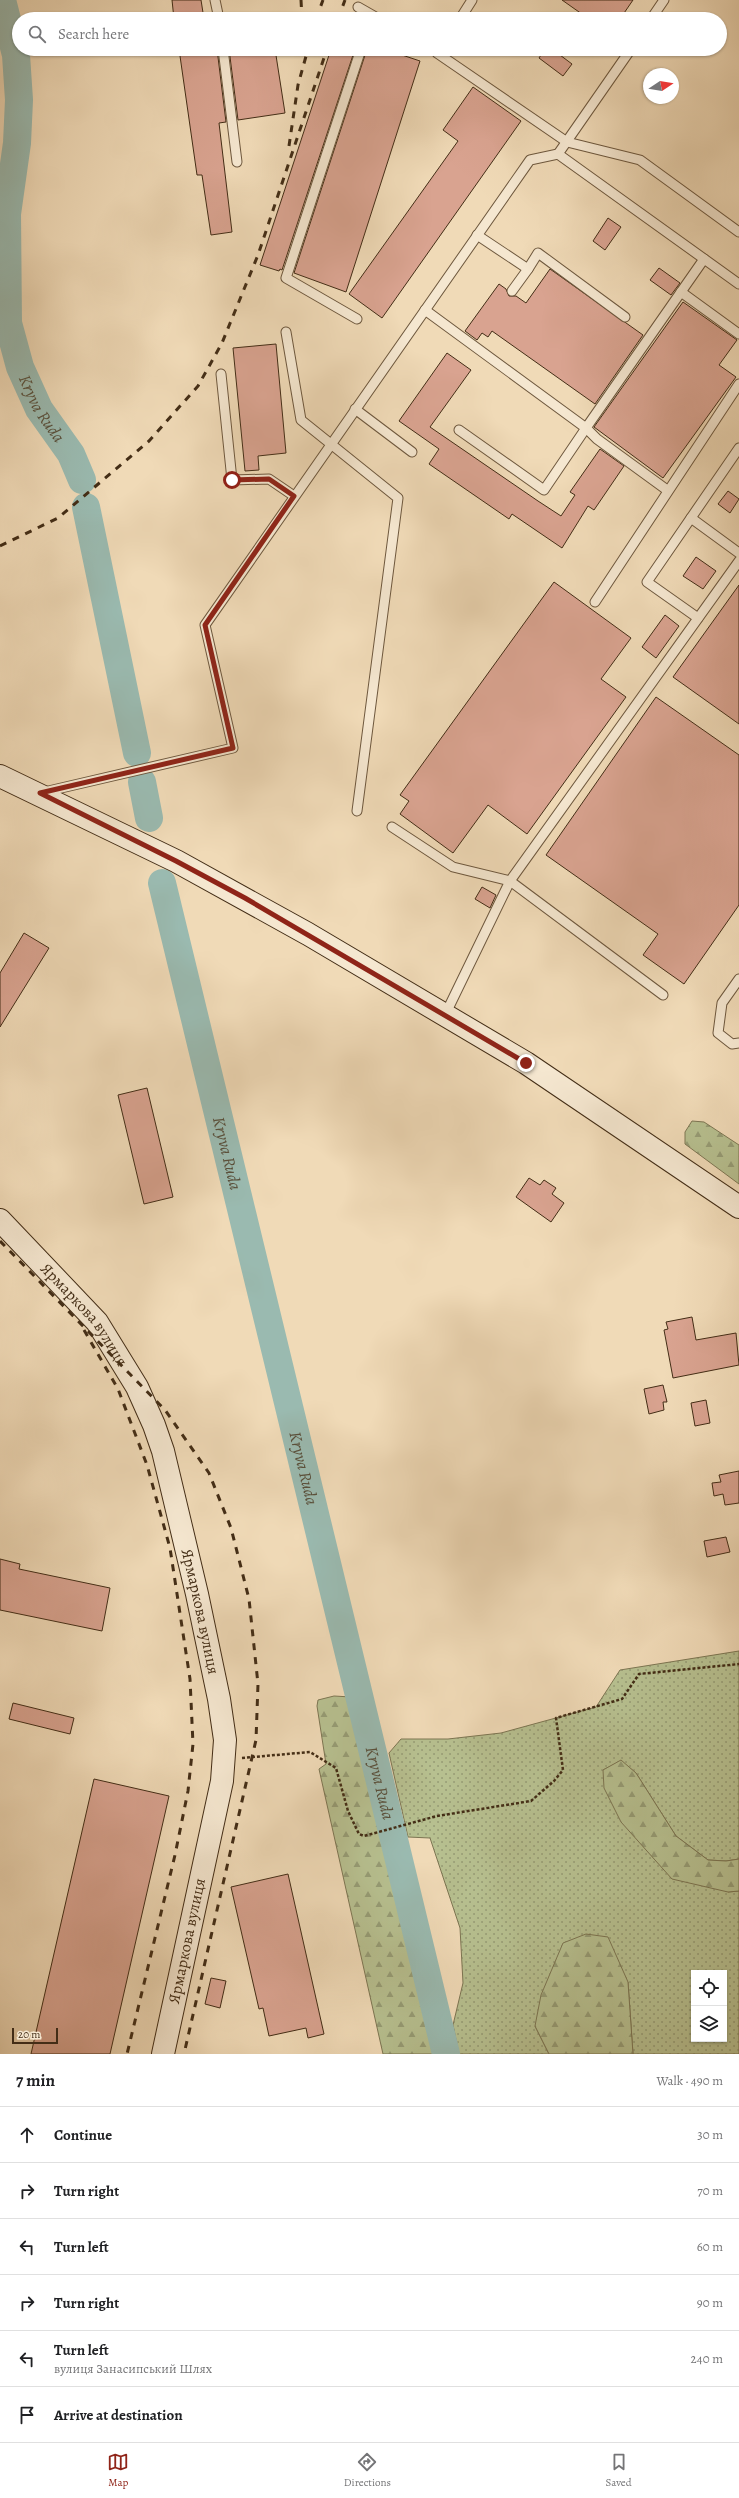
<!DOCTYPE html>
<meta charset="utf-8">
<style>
:root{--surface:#fff;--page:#f6f6f6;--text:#202124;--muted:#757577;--line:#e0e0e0;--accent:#8f2418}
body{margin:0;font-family:Alegreya,serif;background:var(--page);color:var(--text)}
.controls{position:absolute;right:12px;bottom:12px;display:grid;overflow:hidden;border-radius:0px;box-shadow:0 1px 3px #0004}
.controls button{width:36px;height:36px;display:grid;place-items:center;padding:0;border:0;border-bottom:1px solid var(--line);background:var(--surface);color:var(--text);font:20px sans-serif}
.compass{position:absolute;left:643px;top:68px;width:36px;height:36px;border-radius:50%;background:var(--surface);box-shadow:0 1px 3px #0004;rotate:78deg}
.scale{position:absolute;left:12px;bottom:10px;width:46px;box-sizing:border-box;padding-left:4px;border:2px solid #432d16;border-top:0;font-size:11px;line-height:14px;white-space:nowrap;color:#432d16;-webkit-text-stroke:3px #f5e7d0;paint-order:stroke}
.stop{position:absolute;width:12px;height:12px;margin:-9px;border:3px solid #8f2418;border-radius:50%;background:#fff}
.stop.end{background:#8f2418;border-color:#fff;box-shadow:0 1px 4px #0008}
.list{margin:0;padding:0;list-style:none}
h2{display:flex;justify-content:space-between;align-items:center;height:52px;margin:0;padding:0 16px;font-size:17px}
h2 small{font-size:13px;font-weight:400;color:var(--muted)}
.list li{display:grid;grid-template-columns:26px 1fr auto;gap:12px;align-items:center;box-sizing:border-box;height:56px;padding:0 16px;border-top:1px solid var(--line)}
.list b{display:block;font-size:15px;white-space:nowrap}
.list p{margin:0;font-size:13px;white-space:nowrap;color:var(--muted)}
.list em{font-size:13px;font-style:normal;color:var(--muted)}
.icon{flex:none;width:22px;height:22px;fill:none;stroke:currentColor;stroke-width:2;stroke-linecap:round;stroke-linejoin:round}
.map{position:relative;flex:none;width:739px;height:2054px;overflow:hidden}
.search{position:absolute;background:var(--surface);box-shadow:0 1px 3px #0004;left:12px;right:12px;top:12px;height:44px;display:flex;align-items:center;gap:10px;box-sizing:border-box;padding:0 14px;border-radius:22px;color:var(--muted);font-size:15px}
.sheet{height:388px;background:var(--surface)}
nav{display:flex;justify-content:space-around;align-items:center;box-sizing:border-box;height:56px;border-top:1px solid var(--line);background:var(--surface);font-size:11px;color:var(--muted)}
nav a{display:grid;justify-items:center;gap:2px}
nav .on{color:var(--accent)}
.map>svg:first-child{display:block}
</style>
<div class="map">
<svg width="739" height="2054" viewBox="0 0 739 2054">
<defs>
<pattern id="grass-dots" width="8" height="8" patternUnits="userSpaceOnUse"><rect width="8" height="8" fill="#b7c090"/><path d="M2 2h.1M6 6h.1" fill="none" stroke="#969c75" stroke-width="1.8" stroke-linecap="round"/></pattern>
<pattern id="forest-firs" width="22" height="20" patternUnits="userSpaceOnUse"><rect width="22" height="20" fill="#b7c090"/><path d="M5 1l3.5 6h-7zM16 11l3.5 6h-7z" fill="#969c75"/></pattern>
</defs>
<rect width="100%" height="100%" fill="#f0dab7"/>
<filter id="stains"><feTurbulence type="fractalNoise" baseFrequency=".005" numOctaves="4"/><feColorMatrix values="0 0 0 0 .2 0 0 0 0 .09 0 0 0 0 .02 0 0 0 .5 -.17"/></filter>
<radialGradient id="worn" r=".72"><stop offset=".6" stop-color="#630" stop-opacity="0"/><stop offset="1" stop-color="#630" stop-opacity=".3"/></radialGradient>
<path fill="url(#grass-dots)" stroke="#7d7653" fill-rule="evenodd" d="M 739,1651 L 739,1859 L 726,1861 L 708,1860 L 676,1836 L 636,1773 L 621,1761 L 603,1770 L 728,1892 L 739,1891 L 739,2054 L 633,2054 L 628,1982 L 535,2026 L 549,2054 L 459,2054 L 453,2025 L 463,1983 L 460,1928 L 430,1838 L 408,1837 L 389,1753 L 401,1739 L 448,1739 L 501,1733 L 596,1707 L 620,1670 ZM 694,1973 L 724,1973 L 724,2039 L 694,2039 Z"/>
<g fill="url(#forest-firs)" stroke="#7d7653">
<polygon points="692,1121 704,1122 739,1145 739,1184 685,1144 685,1132"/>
<polygon points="334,1696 351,1697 353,1702 388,1850 416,1947 440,2054 383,2054 319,1769 326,1764 317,1706 318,1700"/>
<polygon points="621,1760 636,1773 676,1836 708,1860 726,1861 739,1859 739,1891 728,1892 672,1879 621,1822 604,1788 603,1770"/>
<polygon points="586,1934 608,1937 628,1982 633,2054 549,2054 535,2026 541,1995 563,1943"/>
</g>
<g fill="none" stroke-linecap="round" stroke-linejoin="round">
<g stroke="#9abab0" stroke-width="28">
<path id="s1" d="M 2,0 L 16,55 L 19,100 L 17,143 L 7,214 L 8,323 L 20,367 L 39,409 L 71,454 L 82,480"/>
<polyline points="86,507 137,753"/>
<polyline points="142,782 149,818"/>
<path id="s2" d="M 162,883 L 446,2054"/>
</g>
</g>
<g fill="#d9a390" stroke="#432d16">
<polygon points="172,0 201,0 204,19 174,19"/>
<polygon points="562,0 633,0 620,19 589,19"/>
<polygon points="179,49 217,49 226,122 219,123 232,232 211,235 202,175 197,175"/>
<polygon points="229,49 275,49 285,113 238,120"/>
<polygon points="331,49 355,49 282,270 280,269 279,271 260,265"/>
<polygon points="367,49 391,49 390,51 420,61 346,292 294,273"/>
<polygon points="545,49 552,49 572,64 563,76 539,58"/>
<polygon points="473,87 521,121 382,318 349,294 458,141 443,130"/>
<polygon points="608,218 621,227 605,250 593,241"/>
<polygon points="659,268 680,283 671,295 650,280"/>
<polygon points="550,269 643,335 595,404 492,331 488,337 482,333 477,340 465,331 499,284 506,289 509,296 516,296 526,303"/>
<polygon points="683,302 737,340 719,365 736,377 663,478 594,427"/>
<polygon points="276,344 286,453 258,456 259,470 245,471 233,348"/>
<polygon points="447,353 471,370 430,427 538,501 561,516 575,495 570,492 600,449 624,466 594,510 588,506 562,548 512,514 509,519 429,464 439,449 399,421"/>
<polygon points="728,491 739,499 730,513 718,504"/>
<polygon points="696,557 716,571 703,589 683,576"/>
<polygon points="554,582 631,638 601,679 626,697 527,834 488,805 453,853 400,814 409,801 400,795"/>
<polygon points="739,585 739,724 673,677"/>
<polygon points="665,615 679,626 656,658 642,647"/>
<polygon points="656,697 739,755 739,905 684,984 643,955 658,934 546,855"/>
<polygon points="482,887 496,895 490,908 475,899"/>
<polygon points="24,933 49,948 0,1027 0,973"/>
<polygon points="147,1088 173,1197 144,1204 118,1095"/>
<polygon points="529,1178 540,1185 544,1180 556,1188 552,1194 564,1203 551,1222 516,1197"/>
<polygon points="692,1317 696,1340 736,1333 739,1365 673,1378 664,1330 668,1329 666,1322"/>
<polygon points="663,1385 667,1402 663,1402 664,1410 649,1414 644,1389"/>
<polygon points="706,1400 710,1423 695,1426 691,1403"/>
<polygon points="739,1471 739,1503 725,1505 723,1494 714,1496 712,1483 721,1482 719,1475"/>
<polygon points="726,1537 730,1552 707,1557 704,1541"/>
<polygon points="0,1559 20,1564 19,1569 110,1588 102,1631 0,1610"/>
<polygon points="13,1703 74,1718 70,1734 9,1719"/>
<polygon points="94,1779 169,1796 110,2054 31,2054"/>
<polygon points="288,1874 324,2034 308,2038 306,2028 269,2036 263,2008 259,2009 231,1887"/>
<polygon points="211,1978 226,1981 220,2008 205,2004"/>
</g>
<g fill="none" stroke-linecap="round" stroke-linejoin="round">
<defs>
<g id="lane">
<polyline points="215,0 219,19"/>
<polyline points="358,7 379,19"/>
<polyline points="460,19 472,0"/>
<polyline points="651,19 664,0"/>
<polyline points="223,49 237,162"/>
<polyline points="440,49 437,53 567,142 640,160 739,232"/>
<polyline points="631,49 558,154 739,284"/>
<polyline points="477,235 528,269 538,253 625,317"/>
<polyline points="512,291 528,269"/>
<polyline points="681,292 739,334"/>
<polyline points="425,310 586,428 544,490 459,430"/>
<polyline points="357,319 286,278 361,49"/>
<polyline points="286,332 301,420 398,498 357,811"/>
<polyline points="221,374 232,480 269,479 294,496"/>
<polyline points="355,409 412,452"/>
<polyline points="667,490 597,439 586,428 704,259"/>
<polyline points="691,518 739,553"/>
<polyline points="595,602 739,384"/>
<polyline points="698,618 647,582 739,448"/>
<polyline points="44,792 233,748 205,625 530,160 558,154"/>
<polyline points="392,827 453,867 510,881 663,995"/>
<polyline points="739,979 722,1003 718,1033 732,1044 739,1043"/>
<polyline points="445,1015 510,881 739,561"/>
</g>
<g id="secondary">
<polyline points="0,776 176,861 308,934 526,1063 739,1207"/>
<path id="s3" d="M 0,1220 L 97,1322 L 137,1387 L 154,1425 L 163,1451 L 197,1594 L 219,1699 L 225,1740 L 222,1781 L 163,2054"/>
</g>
</defs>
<use href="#lane" stroke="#6e583e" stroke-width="11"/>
<use href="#secondary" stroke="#432d16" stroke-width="24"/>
<polyline stroke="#432d16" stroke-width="2.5" stroke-dasharray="3 2" stroke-linecap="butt" points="242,1758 310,1752 336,1768 348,1811 359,1834 364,1836 437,1816 531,1801 554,1781 563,1770 556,1718 622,1699 639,1674 739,1664"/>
<use href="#lane" stroke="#f5e7d0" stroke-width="9"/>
<use href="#secondary" stroke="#f5e7d0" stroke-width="22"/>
<g stroke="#432d16" stroke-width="3" stroke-dasharray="7 7" stroke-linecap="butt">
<polyline points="301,0 302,19"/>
<polyline points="316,19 323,0"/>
<polyline points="338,19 345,0"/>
<polyline points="289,146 298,85 308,49"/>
<polyline points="0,546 58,518 149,441 198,386 222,343 258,255 327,49"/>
<polyline points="0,1241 165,1410 209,1473 231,1528 249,1599 258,1684 256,1740 184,2054"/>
<polyline points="84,1330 118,1389 147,1465 170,1548 190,1679 193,1744 188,1791 175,1855 127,2054"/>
</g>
</g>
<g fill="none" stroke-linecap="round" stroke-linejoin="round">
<polyline stroke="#8f2418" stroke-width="5" points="232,480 269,479 294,496 205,625 233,748 40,793 176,861 245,898 526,1063"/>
</g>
<g text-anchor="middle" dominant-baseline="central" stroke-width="3" stroke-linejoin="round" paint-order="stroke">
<g font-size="16" fill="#432d16" stroke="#f5e7d0">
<text stroke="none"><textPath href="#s3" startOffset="127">Ярмаркова вулиця</textPath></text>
<text stroke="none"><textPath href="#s3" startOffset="451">Ярмаркова вулиця</textPath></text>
<text transform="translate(187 1941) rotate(-78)">Ярмаркова вулиця</text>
</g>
<g font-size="17" font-style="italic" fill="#59503c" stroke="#f5e7d0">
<text stroke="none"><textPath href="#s1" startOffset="418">Kryva Ruda</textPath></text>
<text stroke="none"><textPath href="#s2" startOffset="278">Kryva Ruda</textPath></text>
<text stroke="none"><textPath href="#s2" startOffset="602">Kryva Ruda</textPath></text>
<text stroke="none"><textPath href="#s2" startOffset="926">Kryva Ruda</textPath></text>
</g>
</g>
<rect width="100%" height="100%" filter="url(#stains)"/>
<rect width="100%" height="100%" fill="url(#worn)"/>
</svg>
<div class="controls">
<button><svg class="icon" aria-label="locate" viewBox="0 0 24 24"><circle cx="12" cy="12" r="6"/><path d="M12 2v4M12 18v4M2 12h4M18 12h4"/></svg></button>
<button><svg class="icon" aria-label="layers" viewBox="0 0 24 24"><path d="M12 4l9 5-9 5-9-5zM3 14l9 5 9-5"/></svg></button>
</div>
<svg class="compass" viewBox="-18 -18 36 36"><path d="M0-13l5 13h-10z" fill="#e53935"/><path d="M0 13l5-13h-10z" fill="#757577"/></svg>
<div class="scale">20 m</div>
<div class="stop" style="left:232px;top:480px"></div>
<div class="stop end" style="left:526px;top:1063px"></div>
<div class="search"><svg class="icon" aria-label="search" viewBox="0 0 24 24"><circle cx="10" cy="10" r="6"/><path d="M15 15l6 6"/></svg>Search here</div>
</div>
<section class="sheet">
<h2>7 min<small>Walk · 490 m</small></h2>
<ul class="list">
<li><svg class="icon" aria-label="ahead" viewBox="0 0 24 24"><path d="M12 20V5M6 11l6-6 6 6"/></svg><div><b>Continue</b></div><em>30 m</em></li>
<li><svg class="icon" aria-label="right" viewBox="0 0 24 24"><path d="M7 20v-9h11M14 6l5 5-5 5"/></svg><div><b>Turn right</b></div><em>70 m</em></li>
<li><svg class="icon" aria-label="left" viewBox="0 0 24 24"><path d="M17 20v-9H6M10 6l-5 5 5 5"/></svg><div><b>Turn left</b></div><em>60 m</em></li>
<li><svg class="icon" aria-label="right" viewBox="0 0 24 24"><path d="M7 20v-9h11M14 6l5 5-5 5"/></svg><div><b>Turn right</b></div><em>90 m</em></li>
<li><svg class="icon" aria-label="left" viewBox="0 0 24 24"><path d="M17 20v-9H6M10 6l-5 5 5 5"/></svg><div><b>Turn left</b><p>вулиця Занасипський Шлях</p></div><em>240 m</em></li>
<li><svg class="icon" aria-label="arrive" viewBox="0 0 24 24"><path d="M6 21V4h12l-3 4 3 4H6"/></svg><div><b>Arrive at destination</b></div></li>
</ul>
</section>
<nav>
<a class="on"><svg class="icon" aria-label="map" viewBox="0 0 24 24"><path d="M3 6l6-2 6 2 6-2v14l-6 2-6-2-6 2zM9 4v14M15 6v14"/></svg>Map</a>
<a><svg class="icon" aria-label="directions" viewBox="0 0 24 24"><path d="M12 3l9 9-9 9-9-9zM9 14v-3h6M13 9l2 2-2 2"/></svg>Directions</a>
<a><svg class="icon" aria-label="saved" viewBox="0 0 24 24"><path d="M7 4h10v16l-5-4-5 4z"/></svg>Saved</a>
</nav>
